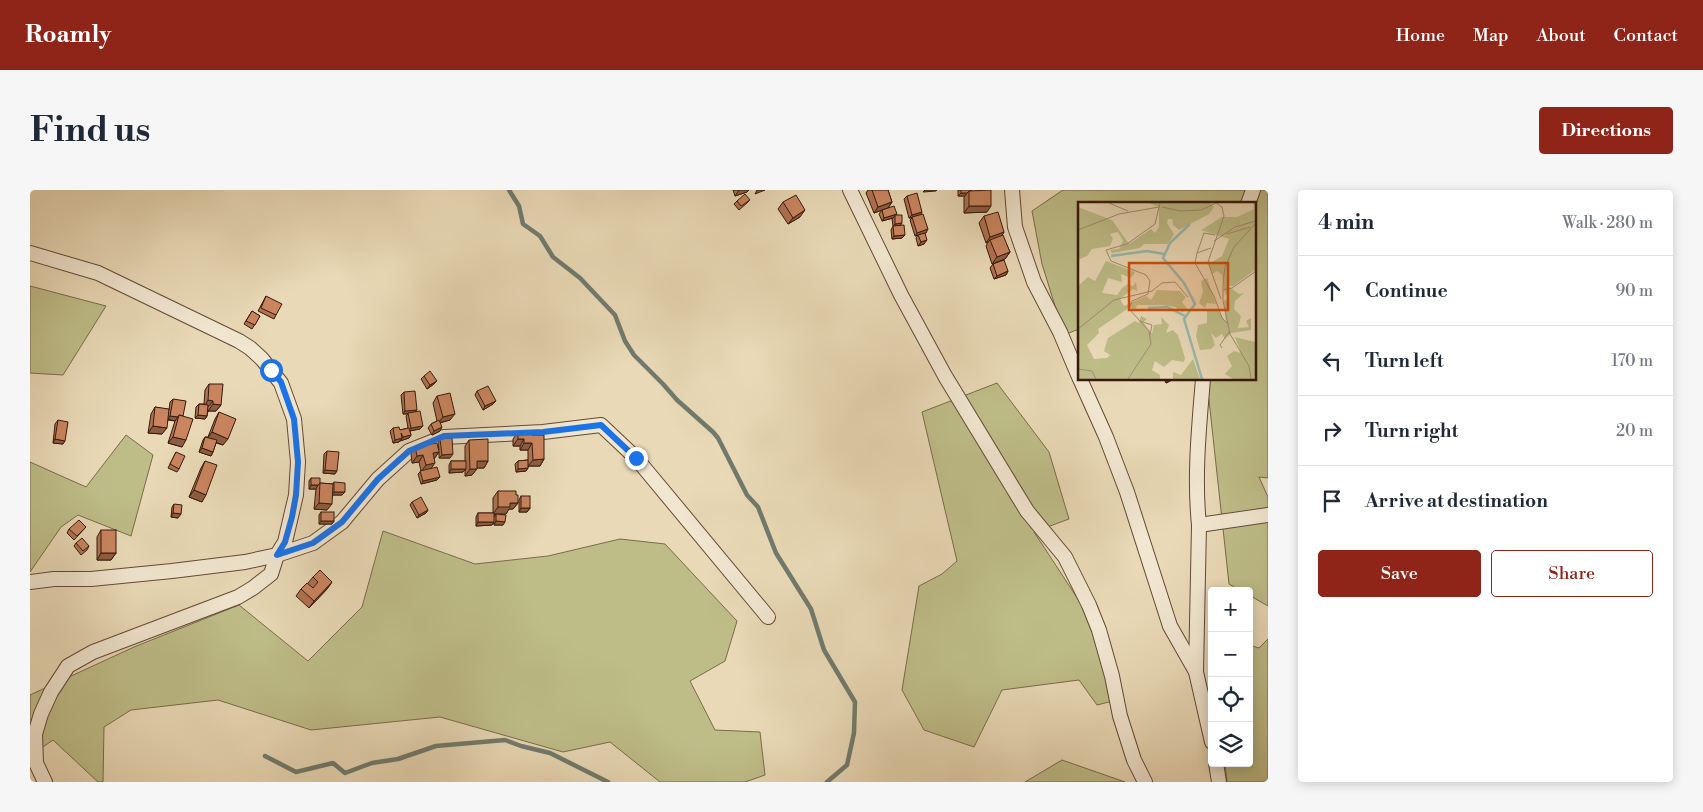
<!DOCTYPE html>
<meta charset="utf-8">
<style>
:root{--surface:#fff;--page:#f6f6f7;--text:#1f2937;--muted:#747a83;--line:#e0e1e3;--accent:#8f2418}
body{margin:0;font-family:"Libre Bodoni",serif;background:var(--page);color:var(--text)}
.controls{position:absolute;right:15px;bottom:15px;display:grid;overflow:hidden;border-radius:5px;box-shadow:0 2px 12px #0003}
.controls button{width:45px;height:45px;display:grid;place-items:center;padding:0;border:0;border-bottom:1px solid var(--line);background:var(--surface);color:var(--text);font:25px sans-serif}
.stop{position:absolute;width:15px;height:15px;margin:-11px;border:4px solid #1a73e8;border-radius:50%;background:#fff}
.stop.end{background:#1a73e8;border-color:#fff;box-shadow:0 1px 5px #0008}
.list{margin:0;padding:0;list-style:none}
h2{display:flex;justify-content:space-between;align-items:center;height:65px;margin:0;padding:0 20px;font-size:21px}
h2 small{font-size:16px;font-weight:400;color:var(--muted)}
.list li{display:grid;grid-template-columns:32px 1fr auto;gap:15px;align-items:center;box-sizing:border-box;height:70px;padding:0 20px;border-top:1px solid var(--line)}
.list b{display:block;font-size:19px;white-space:nowrap}
.list em{font-size:16px;font-style:normal;color:var(--muted)}
.actions{display:flex;gap:10px;padding:15px 20px}
.actions a{flex:1;padding:11px 0;border:1px solid var(--accent);border-radius:5px;text-align:center;font-size:18px;color:var(--accent)}
.actions .main{background:var(--accent);color:#fff}
.icon{flex:none;width:28px;height:28px;fill:none;stroke:currentColor;stroke-width:2;stroke-linecap:round;stroke-linejoin:round}
.map{position:relative;flex:none;width:1238px;height:592px;overflow:hidden;border-radius:5px}
header{display:flex;align-items:center;gap:30px;box-sizing:border-box;height:70px;padding:0 25px;background:var(--accent);color:#fff}
header strong{font-size:24px}
nav{display:flex;gap:28px;margin-inline-start:auto;font-size:18px}
.intro{display:flex;align-items:center;justify-content:space-between;box-sizing:border-box;height:120px;padding:0 30px}
h1{margin:0;font-size:35px}
.button{padding:12px 22px;border-radius:5px;background:var(--accent);color:#fff;font-size:18px;font-weight:700}
main{display:flex;gap:30px;padding:0 30px}
aside{flex:1;background:var(--surface);border-radius:5px;box-shadow:0 2px 12px #0003}
.map>svg:first-child{display:block}
</style>
<header>
<strong>Roamly</strong>
<nav><a>Home</a><a>Map</a><a>About</a><a>Contact</a></nav>
</header>
<div class="intro"><h1>Find us</h1><a class="button">Directions</a></div>
<main>
<div class="map">
<svg width="1238" height="592" viewBox="0 0 1238 592">
<rect width="100%" height="100%" fill="#e9d9b6"/>
<filter id="stains"><feTurbulence type="fractalNoise" baseFrequency=".004" numOctaves="4"/><feColorMatrix values="0 0 0 0 .2 0 0 0 0 .09 0 0 0 0 .02 0 0 0 .5 -.17"/></filter>
<radialGradient id="worn" r=".72"><stop offset=".6" stop-color="#630" stop-opacity="0"/><stop offset="1" stop-color="#630" stop-opacity=".3"/></radialGradient>
<g fill="#bebd88" stroke="#7a6b4a">
<polygon points="1033,0 1238,0 1238,288 1229,287 1238,307 1238,416 1219,405 1219,401 1211,401 1199,394 1179,210 1171,189 1224,189 1224,14 1049,14 1049,139 1034,145 1012,74 1002,21"/>
<polygon points="0,96 76,116 33,185 0,183"/>
<polygon points="967,193 1019,262 1039,329 1004,342 1059,426 1087,510 1067,515 1049,490 972,500 944,557 894,540 872,500 889,396 912,384 927,371 892,222"/>
<polygon points="96,245 123,265 101,346 48,325 31,337 0,382 0,272 56,297"/>
<polygon points="353,341 445,374 518,366 590,349 635,354 707,431 695,471 660,491 685,540 730,542 735,585 715,592 630,592 580,552 533,562 410,527 281,540 188,510 101,520 74,537 73,592 68,592 23,550 0,566 0,505 104,457 209,415 278,471 332,417"/>
<polygon points="1238,449 1238,592 1197,592 1195,573 1219,573 1219,455 1229,458"/>
<polygon points="1032,570 1095,592 995,592"/>
</g>
<g fill="none" stroke-linecap="round" stroke-linejoin="round">
<g stroke="#717a6d" stroke-width="4.5">
<polyline points="479,0 489,16 493,34 510,46 523,67 550,88 585,125 595,151 604,165 633,194 647,210 683,242 688,248 717,305 728,317 746,363 781,419 794,460 825,512 824,543 817,575 797,592"/>
<polyline points="235,566 266,582 303,573 315,583 342,573 368,569 406,556 475,550 491,556 520,563 578,592"/>
</g>
<defs>
<g id="minor">
<polyline points="820,0 871,105 915,186 997,321 1035,367 1059,415 1069,440 1082,486 1090,526 1104,570 1115,592"/>
<polyline points="982,0 985,37 1004,92 1030,142 1049,187"/>
<polyline points="1218,14 1223,0"/>
<polyline points="0,63 68,83 209,151 220,158 232,169 251,193 264,229 268,272 266,305 255,352 247,365 241,384 223,398 208,407 63,462 38,476 21,502 11,524 5,544 6,573 15,592"/>
<polyline points="1050,189 1076,247 1097,302 1140,436 1165,480"/>
<path d="M 1173,189 C 1169,237 1164,287 1169,335 L 1166,482 L 1182,552"/>
<polyline points="1169,335 1238,325"/>
<polyline points="0,392 24,389 61,389 142,381 215,372 247,365 283,353 312,332 348,289 379,261 414,247 513,242 571,235 606,268 738,427"/>
<polyline points="1186,573 1189,592"/>
</g>
</defs>
<use href="#minor" stroke="#644936" stroke-width="16"/>
<use href="#minor" stroke="#f1e6d0" stroke-width="14"/>
</g>
<g fill="#ae7252" stroke="#37190b">
<polygon points="703,0 719,0 717,2 705,6"/>
<polygon points="838,0 858,0 862,12 858,18 866,25 871,36 872,48 862,49 861,40 863,36 862,29 863,28 852,31 849,24 852,20 844,23 836,3"/>
<polygon points="928,0 941,0 957,22 934,23 934,7 935,6 928,6"/>
<polygon points="877,6 892,22 890,24 896,43 895,43 894,54 888,56 886,48 888,45 885,46 880,30 882,28 879,28 874,9"/>
<polygon points="720,10 717,13 709,20 704,14 707,11"/>
<polygon points="753,12 770,27 758,34 748,19"/>
<polygon points="954,26 974,42 972,45 980,62 975,69 962,74 956,56 958,52 956,53 949,33"/>
<polygon points="963,74 978,81 976,85 964,89 960,78"/>
<polygon points="236,106 246,125 244,129 228,121"/>
<polygon points="222,121 230,126 222,139 214,134"/>
<polygon points="394,186 404,194 397,199 391,189"/>
<polygon points="1134,189 1144,189 1136,193"/>
<polygon points="179,194 191,215 186,221 178,221 177,226 175,229 165,228 166,217 169,214 174,214 175,200"/>
<polygon points="447,201 463,214 453,220 445,205"/>
<polygon points="374,202 385,221 390,239 380,241 381,245 379,248 370,251 369,252 363,253 360,241 363,238 370,240 378,238 376,226 378,224 373,224 371,205"/>
<polygon points="407,206 420,230 410,233 410,241 402,245 398,238 401,234 407,231 403,213"/>
<polygon points="143,209 153,226 152,257 138,253 145,231 138,230 132,244 118,243 121,224 125,217 139,220 140,212"/>
<polygon points="189,222 193,255 186,253 183,262 181,266 169,262 173,250 175,247 178,247 185,229"/>
<polygon points="28,230 33,254 23,253 25,234"/>
<polygon points="488,242 502,245 514,269 510,276 498,276 498,278 496,281 486,282 485,274 488,271 498,270 498,260 490,260 490,256 483,256 483,249"/>
<polygon points="410,249 420,268 409,268 409,262 404,269 401,278 407,290 391,294 388,284 391,281 389,272 382,273 381,264 385,257 409,260 408,253"/>
<polygon points="439,250 458,271 454,278 447,278 442,285 435,286 435,280 433,282 419,283 419,275 421,271 435,271 435,256"/>
<polygon points="297,261 305,284 293,283 294,264"/>
<polygon points="146,262 149,279 147,282 138,278"/>
<polygon points="175,271 172,312 159,307 171,278"/>
<polygon points="281,288 290,293 303,294 304,292 312,305 303,305 297,320 284,319 286,299 279,299 279,291"/>
<polygon points="468,301 486,305 488,313 483,319 479,319 476,324 464,324 464,327 466,324 473,335 464,335 464,333 462,335 446,336 446,327 448,323 463,323 463,308"/>
<polygon points="491,306 500,318 497,322 489,322 489,310"/>
<polygon points="382,312 398,320 396,323 387,328 380,315"/>
<polygon points="144,314 148,328 141,327 142,317"/>
<polygon points="291,322 304,331 302,334 289,334 289,325"/>
<polygon points="56,337 44,350 37,343 39,339"/>
<polygon points="71,340 86,363 81,370 67,370 67,347"/>
<polygon points="46,353 59,356 57,360 51,365 44,356"/>
<polygon points="283,387 298,398 279,418 266,406 271,399 278,393"/>
</g>
<g fill="#8d5d42" stroke="#37190b">
<polygon points="709,0 719,0 717,2 705,6"/>
<polygon points="727,0 735,0 725,4"/>
<polygon points="895,0 907,0 906,1 893,2"/>
<polygon points="931,3 937,3 935,6 928,6"/>
<polygon points="862,12 858,18 844,23 848,17"/>
<polygon points="939,16 961,16 957,22 934,23"/>
<polygon points="775,20 770,27 758,34 763,28"/>
<polygon points="892,22 890,26 879,28 882,25"/>
<polygon points="867,24 863,28 852,31 854,28"/>
<polygon points="872,33 870,36 863,37 865,34"/>
<polygon points="898,39 896,43 885,46 887,43"/>
<polygon points="974,42 970,49 960,50 958,52 956,53 960,47"/>
<polygon points="875,45 872,48 862,49 864,46"/>
<polygon points="897,50 894,54 888,56 891,52"/>
<polygon points="980,62 975,69 962,74 967,67"/>
<polygon points="978,81 976,85 964,89 967,86"/>
<polygon points="1138,189 1144,189 1136,193"/>
<polygon points="407,191 404,194 397,199 400,195"/>
<polygon points="178,210 183,211 178,217 174,217"/>
<polygon points="466,211 463,214 453,220 455,216"/>
<polygon points="183,214 191,215 186,221 178,221"/>
<polygon points="387,220 384,223 373,224 375,221"/>
<polygon points="425,224 420,230 408,233 413,227"/>
<polygon points="168,225 177,226 175,229 165,228"/>
<polygon points="140,226 148,227 145,231 138,229"/>
<polygon points="123,236 137,238 132,244 118,243"/>
<polygon points="393,236 390,239 378,241 381,238"/>
<polygon points="412,237 410,241 402,245 404,241"/>
<polygon points="182,242 198,249 193,255 177,249"/>
<polygon points="381,245 379,248 370,251 373,247"/>
<polygon points="143,247 156,250 152,257 138,253"/>
<polygon points="372,248 369,252 363,253 365,250"/>
<polygon points="25,249 35,251 33,254 23,253"/>
<polygon points="488,249 494,249 490,256 483,256"/>
<polygon points="494,253 502,253 498,260 490,260"/>
<polygon points="172,258 183,262 181,266 169,262"/>
<polygon points="409,262 404,269 398,270 403,263"/>
<polygon points="423,264 420,268 409,268 412,265"/>
<polygon points="393,265 389,272 382,273 387,266"/>
<polygon points="514,269 510,276 498,276 503,270"/>
<polygon points="447,271 458,271 454,278 442,278"/>
<polygon points="405,273 400,280 391,282 396,275"/>
<polygon points="498,278 496,281 486,282 488,279"/>
<polygon points="421,279 436,279 433,282 419,283"/>
<polygon points="440,279 447,279 442,285 435,286"/>
<polygon points="295,280 307,281 305,284 293,283"/>
<polygon points="410,287 407,290 391,294 393,291"/>
<polygon points="281,295 288,295 286,299 279,299"/>
<polygon points="164,300 176,305 172,312 159,307"/>
<polygon points="304,302 315,302 312,305 302,305"/>
<polygon points="289,313 302,314 297,320 284,319"/>
<polygon points="480,313 488,313 483,319 479,319 476,324 463,324 468,317"/>
<polygon points="491,318 500,318 497,322 489,322"/>
<polygon points="398,320 396,323 387,328 389,325"/>
<polygon points="143,323 151,324 148,328 141,327"/>
<polygon points="291,331 304,331 302,334 289,334"/>
<polygon points="466,331 475,332 473,335 464,335"/>
<polygon points="448,332 464,332 462,335 446,336"/>
<polygon points="71,363 86,363 81,370 67,370"/>
<polygon points="302,392 298,398 279,418 284,411"/>
</g>
<g fill="#ca855f" stroke="#37190b">
<polygon points="842,0 858,0 862,12 848,17"/>
<polygon points="931,0 941,0 941,1 939,1 937,3 931,3"/>
<polygon points="961,0 961,16 939,16 939,1"/>
<polygon points="887,3 892,22 882,25 877,6"/>
<polygon points="715,4 720,10 711,16 707,11"/>
<polygon points="766,5 775,20 763,28 753,12"/>
<polygon points="864,16 867,24 854,28 852,20"/>
<polygon points="968,22 974,42 960,47 954,26"/>
<polygon points="893,24 898,39 887,43 882,27"/>
<polygon points="865,25 872,25 872,33 865,34"/>
<polygon points="874,35 875,45 864,46 863,36"/>
<polygon points="895,43 897,50 891,52 888,45"/>
<polygon points="973,45 980,62 967,67 960,50"/>
<polygon points="974,70 978,81 967,86 963,74"/>
<polygon points="236,106 252,114 246,125 231,118"/>
<polygon points="222,121 230,126 225,135 216,131"/>
<polygon points="400,181 407,191 400,195 394,186"/>
<polygon points="179,194 193,194 191,215 183,214 183,211 178,210"/>
<polygon points="458,196 466,211 455,216 447,201"/>
<polygon points="385,201 387,220 375,221 374,202"/>
<polygon points="420,203 425,224 413,227 407,206"/>
<polygon points="143,209 156,211 153,226 149,225 148,227 140,226"/>
<polygon points="169,214 178,215 177,226 168,225"/>
<polygon points="125,217 139,219 137,238 123,236"/>
<polygon points="390,221 393,236 381,238 378,223"/>
<polygon points="189,222 206,229 198,249 182,242"/>
<polygon points="149,225 163,229 156,250 143,247"/>
<polygon points="28,230 38,232 35,251 25,249"/>
<polygon points="409,230 412,237 404,241 401,234"/>
<polygon points="369,237 370,240 379,238 381,245 373,247 371,243 372,248 365,250 363,238"/>
<polygon points="488,242 502,242 502,245 514,245 514,269 503,270 502,253 494,253 494,249 488,249"/>
<polygon points="175,247 187,250 183,262 172,258"/>
<polygon points="422,248 423,264 412,265 410,249"/>
<polygon points="458,249 458,271 447,271 447,279 440,279 439,250"/>
<polygon points="407,253 409,262 403,263 405,273 396,275 393,265 387,266 385,257"/>
<polygon points="297,261 309,262 307,281 295,280"/>
<polygon points="146,262 155,266 149,279 140,274"/>
<polygon points="498,270 498,278 488,279 488,271"/>
<polygon points="175,271 187,275 176,305 164,300"/>
<rect x="421" y="271" width="15" height="8"/>
<polygon points="407,277 410,287 393,291 390,281"/>
<polygon points="281,288 290,288 290,293 288,295 281,295"/>
<polygon points="304,292 315,293 315,302 304,302"/>
<polygon points="290,293 303,294 302,314 289,313"/>
<polygon points="468,301 486,301 486,305 488,305 488,313 480,313 480,317 468,317"/>
<rect x="491" y="306" width="9" height="12"/>
<polygon points="391,307 398,320 389,325 382,312"/>
<polygon points="144,314 152,315 151,324 143,323"/>
<rect x="291" y="322" width="13" height="9"/>
<rect x="448" y="323" width="16" height="9"/>
<polygon points="466,324 476,325 475,332 466,331"/>
<polygon points="49,330 56,337 47,346 39,339"/>
<rect x="71" y="340" width="15" height="23"/>
<polygon points="52,348 59,356 53,361 46,353"/>
<polygon points="290,380 302,392 284,411 271,399 277,393 283,398 288,392 283,387"/>
</g>
<g fill="none" stroke-linecap="round" stroke-linejoin="round">
<polyline stroke="#1a73e8" stroke-width="6" points="241,180 251,192 264,229 268,272 266,305 262,327 255,352 247,365 283,353 312,332 348,289 379,261 414,246 513,242 571,235 606,268"/>
</g>
<g transform="translate(1048 12)">
<rect width="178" height="178" fill="#e9d9b6"/>
<path d="M 71,1 L 132,1 L 136,5 L 131,12 L 101,28 L 95,23 L 94,17 L 90,17 L 89,21 L 96,32 L 90,42 L 66,42 L 62,46 L 34,51 L 32,48 L 41,47 L 45,39 L 40,30 L 32,32 L 35,37 L 32,44 L 14,47 L 9,54 L 0,58 L 0,5 L 34,18 L 51,42 L 73,27 L 77,31 L 81,25 L 81,5 ZM 175,1 L 177,1 L 177,68 L 155,84 L 150,84 L 161,92 L 166,91 L 157,99 L 156,107 L 163,114 L 160,126 L 171,125 L 168,119 L 173,116 L 173,128 L 153,131 L 147,137 L 144,132 L 138,136 L 133,131 L 137,143 L 133,147 L 122,148 L 118,134 L 120,123 L 129,121 L 129,109 L 134,107 L 141,109 L 148,121 L 146,99 L 152,95 L 147,92 L 144,73 L 139,69 L 134,72 L 131,62 L 144,54 L 151,37 L 123,28 L 144,15 L 159,15 L 176,7 ZM 28,59 L 57,70 L 53,76 L 43,72 L 44,80 L 30,76 L 24,91 L 39,93 L 44,86 L 50,82 L 55,84 L 58,80 L 59,89 L 55,87 L 42,97 L 46,104 L 68,94 L 73,98 L 79,88 L 102,89 L 108,95 L 104,100 L 110,108 L 104,110 L 97,105 L 84,103 L 59,103 L 57,109 L 52,105 L 20,127 L 21,131 L 9,143 L 16,157 L 29,156 L 32,153 L 26,149 L 30,136 L 57,119 L 61,121 L 63,114 L 69,117 L 65,120 L 74,132 L 76,123 L 84,122 L 83,115 L 91,123 L 88,131 L 95,128 L 100,133 L 107,156 L 106,160 L 94,158 L 86,165 L 77,159 L 74,168 L 82,173 L 82,177 L 0,177 L 0,84 L 10,75 L 17,79 ZM 129,76 L 138,102 L 129,101 L 127,106 L 121,101 L 125,90 L 123,79 ZM 157,135 L 177,140 L 177,177 L 155,177 L 147,172 L 154,164 L 149,154 L 156,149 L 163,151 ZM 115,157 L 122,177 L 95,177 L 95,170 L 103,173 Z" fill="#bebd88"/>
<path fill="none" stroke="#97baaf" stroke-width="2.5" d="M 112,22 L 92,41 L 85,56 L 106,81 L 117,102 L 106,117 L 124,177M 33,54 L 69,49 L 86,52M 70,106 L 89,105 L 107,114"/>
<path fill="none" stroke="#a28c72" stroke-width="1" d="M 31,1 L 50,9M 84,5 L 102,9 L 123,8 L 138,1 L 144,5 L 146,14 L 130,60 L 143,97M 0,28 L 41,12 L 81,5M 149,32 L 172,25M 136,39 L 157,25 L 178,19M 133,46 L 119,51 L 117,61 L 136,94 L 144,116 L 149,121M 119,51 L 126,31 L 137,33M 145,88 L 154,86 L 178,69M 62,119 L 74,123 L 72,133M 0,127 L 36,98 L 74,89 L 84,81 L 97,80 L 110,95M 144,146 L 142,143 L 151,130M 0,167 L 14,169 L 18,177M 50,177 L 73,142 L 71,129 L 51,107 L 54,99 L 70,92 L 72,79 L 68,73 L 33,59 L 28,48 L 49,42 L 77,22 L 82,1M 173,177 L 171,164 L 152,132 L 145,99 L 145,82 L 147,65 L 156,45 L 178,21"/>
<path fill="#cd4f0c" fill-opacity="0.15" stroke="#cd4f0c" stroke-width="2.5" d="M 51,61 L 150,61 L 150,108 L 51,108 Z"/>
<rect width="178" height="178" fill="none" stroke="#37190b" stroke-width="2.5"/>
</g>
<rect width="100%" height="100%" filter="url(#stains)"/>
<rect width="100%" height="100%" fill="url(#worn)"/>
</svg>
<div class="controls">
<button>+</button>
<button>−</button>
<button><svg class="icon" aria-label="locate" viewBox="0 0 24 24"><circle cx="12" cy="12" r="6"/><path d="M12 2v4M12 18v4M2 12h4M18 12h4"/></svg></button>
<button><svg class="icon" aria-label="layers" viewBox="0 0 24 24"><path d="M12 4l9 5-9 5-9-5zM3 14l9 5 9-5"/></svg></button>
</div>
<div class="stop" style="left:241px;top:180px"></div>
<div class="stop end" style="left:606px;top:268px"></div>
</div>
<aside>
<h2>4 min<small>Walk · 280 m</small></h2>
<ul class="list">
<li><svg class="icon" aria-label="ahead" viewBox="0 0 24 24"><path d="M12 20V5M6 11l6-6 6 6"/></svg><div><b>Continue</b></div><em>90 m</em></li>
<li><svg class="icon" aria-label="left" viewBox="0 0 24 24"><path d="M17 20v-9H6M10 6l-5 5 5 5"/></svg><div><b>Turn left</b></div><em>170 m</em></li>
<li><svg class="icon" aria-label="right" viewBox="0 0 24 24"><path d="M7 20v-9h11M14 6l5 5-5 5"/></svg><div><b>Turn right</b></div><em>20 m</em></li>
<li><svg class="icon" aria-label="arrive" viewBox="0 0 24 24"><path d="M6 21V4h12l-3 4 3 4H6"/></svg><div><b>Arrive at destination</b></div></li>
</ul>
<div class="actions"><a class="main">Save</a><a>Share</a></div>
</aside>
</main>
